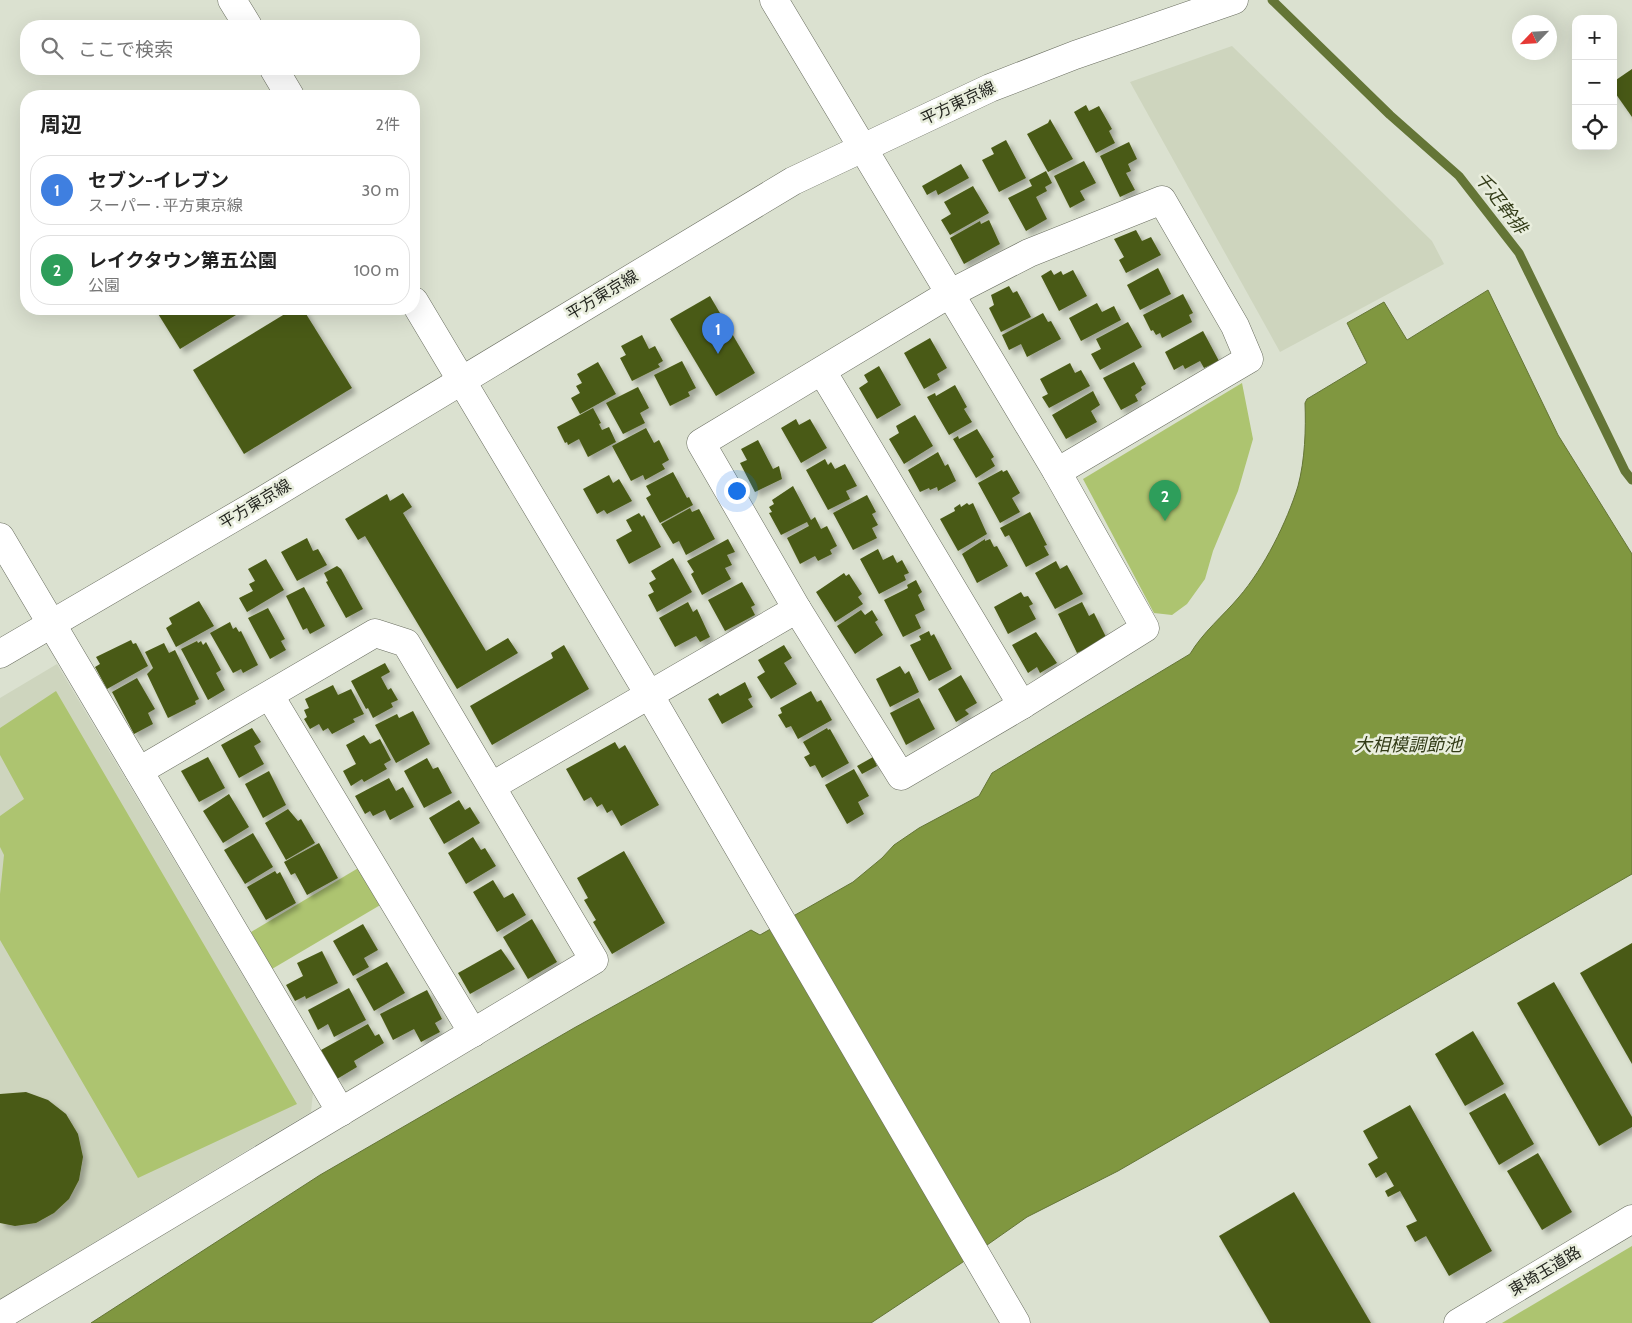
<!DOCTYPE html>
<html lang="ja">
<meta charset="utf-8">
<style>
:root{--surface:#fff;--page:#f6f6f6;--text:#222;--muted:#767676;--line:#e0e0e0;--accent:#8a39a8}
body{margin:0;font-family:Cabin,"Noto Sans JP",sans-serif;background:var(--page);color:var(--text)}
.controls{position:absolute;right:15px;top:15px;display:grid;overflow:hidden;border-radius:10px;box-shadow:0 5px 20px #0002}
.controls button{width:45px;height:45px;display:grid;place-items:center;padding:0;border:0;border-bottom:1px solid var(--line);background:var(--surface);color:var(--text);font:25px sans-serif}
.compass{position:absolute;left:1512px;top:15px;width:45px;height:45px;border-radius:50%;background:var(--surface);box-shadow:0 5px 20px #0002;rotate:245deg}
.you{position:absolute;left:736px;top:490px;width:18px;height:18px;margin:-12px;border:4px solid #fff;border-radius:50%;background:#1a73e8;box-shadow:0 0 0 8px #1a73e833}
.badge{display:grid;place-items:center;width:32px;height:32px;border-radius:50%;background:var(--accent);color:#fff;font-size:16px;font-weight:700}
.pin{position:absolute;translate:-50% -41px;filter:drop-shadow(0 1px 2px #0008)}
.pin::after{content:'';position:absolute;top:26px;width:18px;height:15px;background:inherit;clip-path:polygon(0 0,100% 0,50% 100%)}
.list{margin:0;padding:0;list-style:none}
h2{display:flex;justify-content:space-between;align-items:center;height:65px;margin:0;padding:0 20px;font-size:21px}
h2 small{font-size:16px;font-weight:400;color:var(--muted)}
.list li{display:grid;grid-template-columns:32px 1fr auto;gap:15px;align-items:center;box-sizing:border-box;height:70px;margin:0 10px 10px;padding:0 10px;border:1px solid var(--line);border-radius:20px}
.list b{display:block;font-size:19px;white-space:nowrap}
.list p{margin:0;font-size:16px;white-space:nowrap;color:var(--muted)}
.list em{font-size:16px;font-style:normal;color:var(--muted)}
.icon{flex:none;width:28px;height:28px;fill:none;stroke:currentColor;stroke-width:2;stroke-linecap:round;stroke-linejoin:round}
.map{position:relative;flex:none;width:1632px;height:1323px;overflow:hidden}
.search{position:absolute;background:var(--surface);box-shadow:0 5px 20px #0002;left:20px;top:20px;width:400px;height:55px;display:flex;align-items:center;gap:12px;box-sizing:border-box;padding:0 18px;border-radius:20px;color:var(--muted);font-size:19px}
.panel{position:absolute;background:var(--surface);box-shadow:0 5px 20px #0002;left:20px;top:90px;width:400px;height:225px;border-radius:20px}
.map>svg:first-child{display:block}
</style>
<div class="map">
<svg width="1632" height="1323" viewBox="0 0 1632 1323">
<defs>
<filter id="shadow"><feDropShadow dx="4.5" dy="4.5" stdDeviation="2.5" flood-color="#0004"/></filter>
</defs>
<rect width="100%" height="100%" fill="#dbe1d0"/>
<g fill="#ced5be">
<polygon points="1232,46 1432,241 1444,264 1280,352 1130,82"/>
<polygon points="57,664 313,1093 311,1112 0,1299 0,698"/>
</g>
<g fill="#adc470">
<polygon points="1242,383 1253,439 1238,491 1213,551 1205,579 1187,604 1172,615 1154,613 1083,479"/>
<polygon points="56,691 297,1104 138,1178 0,940 0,894 4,855 0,847 0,816 24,799 0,755 0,728"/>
<polygon points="360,867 382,904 272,969 251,932"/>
<polygon points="1632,1246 1632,1323 1502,1323"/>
</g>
<path fill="#809740" stroke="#647536" d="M 1488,290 L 1558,435 L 1632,554 L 1632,874 L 1118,1171 L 1027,1217 L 960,1264 L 871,1323 L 91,1323 L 320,1175 L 574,1028 L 751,930 L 760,935 L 853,882 L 882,858 L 894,845 L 919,828 L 979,796 L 992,773 L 1190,654 C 1203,632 1223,616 1239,597 C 1264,568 1287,522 1298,486 C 1305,460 1306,429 1305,403 L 1307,399 L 1367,363 L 1347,323 L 1384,302 L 1407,340 Z"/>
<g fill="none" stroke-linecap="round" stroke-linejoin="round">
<polyline stroke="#647536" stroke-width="9" points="1272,0 1390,115 1459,176 1519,253 1625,471 1632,480"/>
</g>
<g fill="#4a5a16" filter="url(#shadow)">
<polygon points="1632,69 1632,117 1613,90 1613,82"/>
<polygon points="1086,105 1089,111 1099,106 1112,129 1109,131 1115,143 1096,153 1074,112"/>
<polygon points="1050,119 1073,159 1048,172 1027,134 1048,123"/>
<polygon points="1006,140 1026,178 999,192 982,160 994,154 991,148"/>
<polygon points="1129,142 1137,159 1128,164 1131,171 1126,173 1135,190 1120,197 1100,156"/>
<polygon points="1084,161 1096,183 1080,191 1085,200 1070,208 1054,176"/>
<polygon points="961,164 969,178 938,195 936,190 927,195 922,186"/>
<polygon points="1046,171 1052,183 1045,187 1047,191 1036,197 1047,219 1026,231 1008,198 1032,186 1029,180"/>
<polygon points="973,186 989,213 950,235 941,220 951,214 944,202"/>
<polygon points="989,220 1000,244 964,264 950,238 980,221 981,224"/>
<polygon points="1136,230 1142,241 1151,237 1161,255 1126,273 1119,260 1124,257 1114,239"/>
<polygon points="1158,268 1171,294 1140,310 1127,285"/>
<polygon points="1051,270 1054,275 1061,271 1063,275 1073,270 1087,296 1059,311 1041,276"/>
<polygon points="1009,286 1013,293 1017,291 1031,317 1001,332 989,308 994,305 991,295"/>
<polygon points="1183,294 1193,313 1189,315 1192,322 1162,338 1160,333 1156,335 1153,330 1151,331 1143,315"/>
<polygon points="710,296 755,373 716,396 670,319"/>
<polygon points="1097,303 1102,312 1114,306 1121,320 1081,341 1069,318"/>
<polygon points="155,309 246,309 180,349"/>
<polygon points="293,309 303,309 352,388 244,454 193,370"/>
<polygon points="1043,313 1048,322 1051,321 1061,339 1027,357 1021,344 1009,350 1002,335"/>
<polygon points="1128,322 1142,347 1100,370 1091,354 1101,349 1096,339"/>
<polygon points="1203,331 1219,361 1204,368 1200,361 1185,369 1183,365 1174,370 1165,352"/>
<polygon points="642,335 649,349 655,346 663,361 658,364 660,367 632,381 620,358 626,355 621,346"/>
<polygon points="930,338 947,368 937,374 940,380 924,389 904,353"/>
<polygon points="682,361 696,388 688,392 690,396 670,406 654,375"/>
<polygon points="598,362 616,394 580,414 571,398 580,393 576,386 582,383 577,374"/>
<polygon points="1134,362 1146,384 1141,387 1142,390 1135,395 1138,401 1121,410 1103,378"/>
<polygon points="1070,363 1075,373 1081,370 1090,386 1049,408 1042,397 1048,394 1040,379"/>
<polygon points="879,366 901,405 877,419 859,388 868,382 864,375"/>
<polygon points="955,385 967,407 964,409 972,422 949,435 927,397 935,393 936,396"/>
<polygon points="638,387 649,408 640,413 645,423 623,434 606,403"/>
<polygon points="1093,391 1100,405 1091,411 1097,422 1066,439 1052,415"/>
<polygon points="593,408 601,423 599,424 602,430 609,427 616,442 588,457 579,439 568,445 567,442 565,443 557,427"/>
<polygon points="915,415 933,446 904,464 889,439 899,433 896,426"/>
<polygon points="796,419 799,425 810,419 827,448 801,463 781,428"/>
<polygon points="646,428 654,443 659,440 669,460 662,464 665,469 645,480 643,475 631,481 612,446"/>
<polygon points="977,429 994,457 991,459 995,466 976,478 953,439 958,436 959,439"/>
<polygon points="758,440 773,469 779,466 782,479 755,492 740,463 747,460 741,449"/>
<polygon points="938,452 945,466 948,464 956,481 938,491 937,487 930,490 929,488 920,492 908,470"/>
<polygon points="825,459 828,465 831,462 835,469 845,464 857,486 846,491 850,499 828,510 806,470"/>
<polygon points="1002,470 1003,472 1007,470 1020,493 1012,498 1020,512 1000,523 978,483"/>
<polygon points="673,472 687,498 689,497 693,505 660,523 646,498 651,495 646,486"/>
<polygon points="609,475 613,483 619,479 632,501 607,514 604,510 597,514 583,489"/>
<polygon points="793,486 811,520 815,517 821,529 827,526 837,546 830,550 832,554 818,561 815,556 800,564 787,538 809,526 807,522 781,535 769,513 772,512 769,507 774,504 772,500"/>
<polygon points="403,493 412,507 403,513 486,651 508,638 518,653 457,689 365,536 358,540 345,519 387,494 390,501"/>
<polygon points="867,495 876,512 872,514 878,525 872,528 877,538 853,550 833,513"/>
<polygon points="967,503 969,505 973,503 987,534 958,551 940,519 955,511 954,508 960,504 961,507"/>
<polygon points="690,508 692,512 699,509 715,539 686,555 679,541 673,544 661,524"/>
<polygon points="1030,512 1047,545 1044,546 1049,555 1026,567 1009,535 1005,537 1000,528"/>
<polygon points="639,513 642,517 644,515 661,547 629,564 616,540 632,531 626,520"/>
<polygon points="307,538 313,551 318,549 327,565 297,581 281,552"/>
<polygon points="728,539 735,552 727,555 732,565 725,568 731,579 702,595 691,574 694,572 687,561"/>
<polygon points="985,539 985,541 990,539 994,547 997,546 1008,566 977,583 962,554"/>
<polygon points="878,549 883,560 893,555 897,563 902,560 909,573 904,575 906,580 879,594 860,559"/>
<polygon points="673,558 692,592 657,612 648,595 654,592 649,583 656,579 651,571"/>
<polygon points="266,559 284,590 247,612 239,598 253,591 249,584 255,581 248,569"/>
<polygon points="1056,561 1060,569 1067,565 1083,594 1055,609 1035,573"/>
<polygon points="337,566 341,569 363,609 346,618 326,582 328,581 324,573"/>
<polygon points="844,573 846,576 849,574 862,594 858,597 863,604 835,622 816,592"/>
<polygon points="916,580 922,592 918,595 925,610 915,615 921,628 903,637 884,600 908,588 907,585"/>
<polygon points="742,582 755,605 751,607 755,615 725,631 708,600"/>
<polygon points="304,587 325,626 310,634 307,628 303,630 286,596"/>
<polygon points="1021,592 1024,597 1028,596 1033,604 1029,606 1036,619 1008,634 994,607"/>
<polygon points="199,601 214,626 176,647 166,628 172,624 169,618"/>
<polygon points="688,602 693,612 697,609 710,637 700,642 696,636 675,647 659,618"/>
<polygon points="1082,602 1089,616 1094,613 1107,639 1077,653 1058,614"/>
<polygon points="268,608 285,639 281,641 286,650 270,659 248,618"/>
<polygon points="861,610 865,615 872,610 878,620 875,622 883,635 855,654 837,626"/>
<polygon points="230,622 233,629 236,627 239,632 241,631 258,665 243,673 241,669 233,673 210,633"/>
<polygon points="929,631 931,636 934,634 952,669 929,681 910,645 921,640 919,636"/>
<polygon points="1036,632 1057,663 1040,673 1037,667 1028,673 1012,645"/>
<polygon points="131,640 133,644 136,643 148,666 107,689 95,667 100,664 96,657"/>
<polygon points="197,641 198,643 201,641 203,645 206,642 221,670 216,673 225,690 208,700 181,649"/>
<polygon points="164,643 169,653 175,650 199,699 195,701 196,704 168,718 147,674 153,668 145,652"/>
<polygon points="564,645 589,689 492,745 470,706 553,658 551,653"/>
<polygon points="784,645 792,658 784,663 797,684 771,699 757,677 765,672 758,660"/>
<polygon points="385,663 390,672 381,677 388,690 391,688 398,700 391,703 393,707 373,718 368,708 366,709 351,681"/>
<polygon points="900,666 905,674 909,671 919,692 890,707 876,679"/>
<polygon points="961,675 977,703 965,710 969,714 956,722 938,689"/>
<polygon points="137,678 155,709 148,713 153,724 134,734 112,692"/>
<polygon points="745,682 752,697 748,699 753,707 722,724 708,699 718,693 720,696"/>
<polygon points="333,685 338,695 351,689 364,714 353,719 355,722 332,734 328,728 323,731 319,724 310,729 304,719 307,717 304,710 309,708 305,699"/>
<polygon points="811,691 817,702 821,700 832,720 798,739 791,726 786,728 778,715 782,713 780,708"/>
<polygon points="919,698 935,729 906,745 890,713"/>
<polygon points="413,711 430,744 396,763 375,725 397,714 399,718"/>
<polygon points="252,728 261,742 254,746 264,764 239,778 221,745"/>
<polygon points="827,728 828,730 830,729 849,763 822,778 815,765 810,767 804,757 810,754 803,742"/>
<polygon points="364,735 370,744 380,739 391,760 384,764 387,769 364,782 362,779 351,786 343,771 356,764 346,745"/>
<polygon points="615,742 619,749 625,745 659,805 621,826 612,810 607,813 602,804 597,807 591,797 584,801 566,769"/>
<polygon points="208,757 225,788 199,802 181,771"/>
<polygon points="873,757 877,766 862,774 857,766"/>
<polygon points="427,758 433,769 438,767 452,793 424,808 404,771"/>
<polygon points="854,769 869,796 858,802 864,814 847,824 825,785"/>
<polygon points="269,771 286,805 263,818 245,784"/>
<polygon points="389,778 396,791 403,787 414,807 390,820 385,810 373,816 370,811 365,814 355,796"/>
<polygon points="229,794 249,827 223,843 203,811"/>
<polygon points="459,800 465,810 470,807 480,823 444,844 429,818"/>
<polygon points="288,809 298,821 301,819 315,843 286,860 265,823"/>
<polygon points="253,833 273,867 245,884 224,850"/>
<polygon points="473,837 481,850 485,848 496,866 466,884 448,853"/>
<polygon points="319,843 338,878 307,895 295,873 291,875 284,862"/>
<polygon points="624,851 665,923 612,954 593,922 596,920 584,900 588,898 577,878"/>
<polygon points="275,871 277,874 280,872 296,903 266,920 247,887"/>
<polygon points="493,880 504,898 513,893 526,915 497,932 473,892"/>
<polygon points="532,919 557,962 528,979 503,937"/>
<polygon points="363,924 378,950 364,958 369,967 353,976 333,941"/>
<polygon points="1632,943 1632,1064 1580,973"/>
<polygon points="501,949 515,969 470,994 458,973"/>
<polygon points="322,951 338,983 306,999 305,996 295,1001 286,985 303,976 297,963"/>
<polygon points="387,962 405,993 374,1011 356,979"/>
<polygon points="1554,982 1632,1117 1632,1127 1599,1146 1517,1003"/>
<polygon points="349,988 366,1020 334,1037 328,1024 318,1030 308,1010"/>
<polygon points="427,990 442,1019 435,1023 440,1032 421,1042 414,1029 393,1040 380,1014"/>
<polygon points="368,1024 375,1036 379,1034 384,1043 354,1061 357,1067 337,1079 321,1050"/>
<polygon points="1473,1031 1504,1084 1465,1106 1435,1054"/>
<polygon points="26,1092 48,1100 66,1114 78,1134 83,1157 79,1180 69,1199 54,1213 36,1223 15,1226 0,1223 0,1094"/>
<polygon points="1505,1093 1534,1144 1499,1165 1469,1113"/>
<polygon points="1410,1105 1492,1251 1449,1276 1426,1236 1415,1242 1406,1226 1417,1221 1400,1191 1388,1197 1385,1191 1394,1186 1386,1172 1376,1178 1368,1164 1378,1158 1363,1131"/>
<polygon points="1538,1153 1572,1212 1542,1230 1507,1171"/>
<polygon points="1294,1192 1371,1323 1270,1323 1219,1236"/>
</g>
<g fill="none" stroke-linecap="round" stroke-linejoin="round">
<defs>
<g id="minor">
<polyline points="232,0 248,26"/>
<polyline points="274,69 290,96"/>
<polyline points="414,301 650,696 1016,1323"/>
<polyline points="822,371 1022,705"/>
<polyline points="0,537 341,1112"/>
<polyline points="797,609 701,443 949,294 1029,253 1162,200 1235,326 1249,359 1057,472"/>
<polyline points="270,696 473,1033"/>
<polyline points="492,786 797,609 901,776 1022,705 1145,628 1057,472 774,0"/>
<polyline points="0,1316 594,960 406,643 375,633 139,771"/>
</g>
<polyline id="major" points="0,654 262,501 793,181 990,88 1075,55 1234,0"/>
<polyline id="highway" points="1458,1323 1632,1219"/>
</defs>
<use href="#minor" stroke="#6a6e60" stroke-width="29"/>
<use href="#major" stroke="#6a6e60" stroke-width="29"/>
<use href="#highway" stroke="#6a6e60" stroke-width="29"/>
<use href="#minor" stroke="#fff" stroke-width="28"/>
<use href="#major" stroke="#fff" stroke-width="28"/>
<use href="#highway" stroke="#fff" stroke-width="28"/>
</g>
<g text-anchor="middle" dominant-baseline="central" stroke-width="5" stroke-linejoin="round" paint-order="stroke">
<g font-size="16" fill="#242620" stroke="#e9eedd">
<text transform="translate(958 103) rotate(-25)">平方東京線</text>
<text transform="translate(602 295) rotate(-31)">平方東京線</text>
<text transform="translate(255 504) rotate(-31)">平方東京線</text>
<text transform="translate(1545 1271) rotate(-31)">東埼玉道路</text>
</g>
<g font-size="18" font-style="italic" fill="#333c18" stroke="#e9eedd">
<text transform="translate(1501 203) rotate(52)">千疋幹排</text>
<text x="1408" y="745">大相模調節池</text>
</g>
</g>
</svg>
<div class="controls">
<button>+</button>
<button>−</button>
<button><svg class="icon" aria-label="locate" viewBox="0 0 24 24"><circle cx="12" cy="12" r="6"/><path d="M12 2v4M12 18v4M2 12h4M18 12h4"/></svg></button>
</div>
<svg class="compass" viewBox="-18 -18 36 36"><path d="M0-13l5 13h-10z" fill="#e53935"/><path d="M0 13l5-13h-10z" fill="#767676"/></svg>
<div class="you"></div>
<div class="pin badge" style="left:718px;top:354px;background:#3f7fe0">1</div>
<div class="pin badge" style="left:1165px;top:521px;background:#2e9e5b">2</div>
<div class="search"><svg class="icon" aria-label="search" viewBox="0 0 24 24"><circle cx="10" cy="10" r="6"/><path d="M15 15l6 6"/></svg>ここで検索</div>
<section class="panel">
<h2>周辺<small>2件</small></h2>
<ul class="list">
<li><span class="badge" style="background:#3f7fe0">1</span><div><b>セブン-イレブン</b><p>スーパー · 平方東京線</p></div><em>30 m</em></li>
<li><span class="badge" style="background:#2e9e5b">2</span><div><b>レイクタウン第五公園</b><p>公園</p></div><em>100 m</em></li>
</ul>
</section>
</div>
